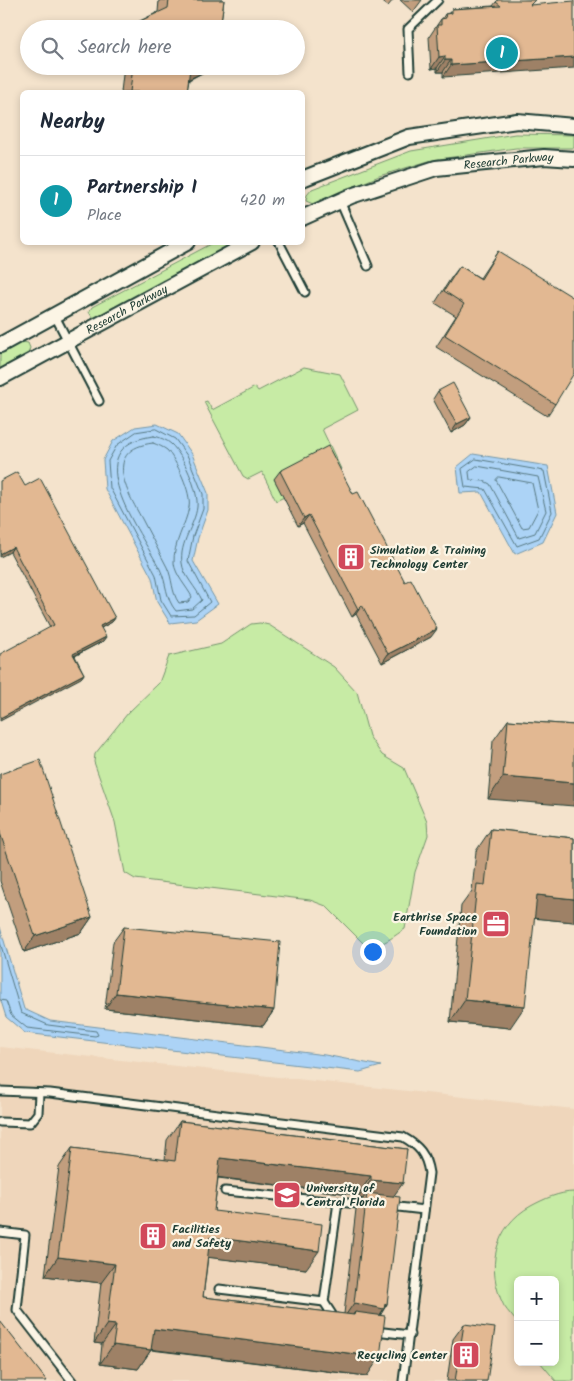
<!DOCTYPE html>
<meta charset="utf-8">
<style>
:root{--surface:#fff;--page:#f2f2f3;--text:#1f2937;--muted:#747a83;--line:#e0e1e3;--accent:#d1495b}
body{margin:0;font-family:Kalam,sans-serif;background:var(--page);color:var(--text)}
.controls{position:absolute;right:15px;bottom:15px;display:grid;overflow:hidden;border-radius:8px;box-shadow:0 2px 8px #0003}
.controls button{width:45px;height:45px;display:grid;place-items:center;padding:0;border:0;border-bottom:1px solid var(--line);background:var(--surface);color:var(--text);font:25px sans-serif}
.you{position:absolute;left:372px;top:951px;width:18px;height:18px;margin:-12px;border:4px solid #fff;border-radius:50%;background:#1a73e8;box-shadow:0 0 0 8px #1a73e833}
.badge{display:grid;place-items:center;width:32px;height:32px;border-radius:50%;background:var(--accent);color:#fff;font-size:16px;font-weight:700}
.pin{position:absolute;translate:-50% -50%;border:2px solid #fff;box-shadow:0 1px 5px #0006}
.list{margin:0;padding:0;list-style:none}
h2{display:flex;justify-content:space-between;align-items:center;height:65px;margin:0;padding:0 20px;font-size:21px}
h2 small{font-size:16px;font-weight:400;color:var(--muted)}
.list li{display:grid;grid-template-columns:32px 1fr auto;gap:15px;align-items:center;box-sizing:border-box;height:90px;padding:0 20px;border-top:1px solid var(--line)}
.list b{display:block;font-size:19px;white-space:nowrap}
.list p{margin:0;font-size:16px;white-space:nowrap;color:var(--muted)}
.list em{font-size:16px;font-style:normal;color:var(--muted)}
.icon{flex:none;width:28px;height:28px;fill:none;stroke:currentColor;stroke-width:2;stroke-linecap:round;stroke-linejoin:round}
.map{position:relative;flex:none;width:574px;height:1381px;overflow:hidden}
.search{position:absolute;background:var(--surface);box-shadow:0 2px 8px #0003;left:20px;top:20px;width:285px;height:55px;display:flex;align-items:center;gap:12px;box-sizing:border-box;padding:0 18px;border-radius:28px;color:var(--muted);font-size:19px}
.panel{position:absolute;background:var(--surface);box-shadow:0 2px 8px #0003;left:20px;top:90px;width:285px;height:155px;border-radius:8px}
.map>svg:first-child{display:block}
</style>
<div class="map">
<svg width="574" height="1381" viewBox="0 0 574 1381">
<rect width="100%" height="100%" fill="#f4e3cc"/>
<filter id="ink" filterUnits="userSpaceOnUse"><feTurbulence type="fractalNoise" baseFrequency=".02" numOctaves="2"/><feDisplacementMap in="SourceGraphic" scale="10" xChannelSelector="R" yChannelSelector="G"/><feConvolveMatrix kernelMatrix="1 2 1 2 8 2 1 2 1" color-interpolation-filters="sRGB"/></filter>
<g filter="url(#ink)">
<path fill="#efd6bb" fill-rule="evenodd" d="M 0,1047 L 574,1109 L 574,1381 L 0,1381 ZM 518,1280 L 555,1280 L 555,1362 L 518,1362 Z"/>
<g fill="#c7eba5" stroke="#73946c">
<polygon points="515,134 574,135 574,148 516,148 432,160 379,176 313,204 306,201 307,195 312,189 411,151"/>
<polygon points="213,243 233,243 230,249 98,318 92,317 89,312 92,307"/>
<polygon points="22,342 28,343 30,348 28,354 0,369 0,353"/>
<polygon points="304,367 340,374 358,410 322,429 341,469 276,501 262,472 248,479 243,476 204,402 207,401 212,410 255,387 258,391"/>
<path d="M 260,623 L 269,625 L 334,667 L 357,692 L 369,736 L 382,755 L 404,768 L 427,822 L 428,835 L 415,872 L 405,929 C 392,937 378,951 363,943 L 326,906 L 310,900 L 135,879 L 125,873 L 115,822 L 94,762 L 95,754 L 128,713 L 159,683 L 169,656 L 221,644 L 251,624 Z"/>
<path d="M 574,1192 L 574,1381 L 556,1381 L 540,1362 L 555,1362 L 555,1280 L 518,1280 L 518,1324 C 514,1318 508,1312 504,1306 C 485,1269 494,1226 531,1206 C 544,1199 559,1192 574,1192 Z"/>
</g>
<g fill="#acd3f6" stroke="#7497a8">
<polygon points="157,424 178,434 192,454 208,493 208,510 198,538 193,561 218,604 196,620 170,623 157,602 152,578 105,489 103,460 113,441 135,427"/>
<polygon points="473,454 548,466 557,513 543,542 515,554 481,492 460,493 457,467"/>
<polygon points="0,927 24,1009 50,1021 325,1055 381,1066 360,1072 25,1033 6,1017 0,998"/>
</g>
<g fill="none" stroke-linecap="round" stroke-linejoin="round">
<g stroke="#577982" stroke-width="1">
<polygon points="156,429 175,439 188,457 203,494 203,509 193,536 188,561 210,602 194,615 171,616 161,600 156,575 110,488 108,461 117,445 136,432"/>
<path d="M 154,436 C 159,437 167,440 171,444 C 183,455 199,491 197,507 C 195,525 179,543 182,563 C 183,575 197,589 202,600 L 192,609 L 176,611 C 165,598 167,583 160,569 C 140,531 74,445 154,436 Z"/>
<path d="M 153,443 C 158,445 163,447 167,450 C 176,460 192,493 189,507 C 186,525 173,543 174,563 C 175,575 187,587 192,597 L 188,602 L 179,603 C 171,592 173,579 167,567 C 159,551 150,535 142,519 C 127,492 102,449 153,443 Z"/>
<polygon points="476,459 544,471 552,512 539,538 517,546 485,489 465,487 462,469"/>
<polygon points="477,466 538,477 546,511 535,533 519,538 490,484 484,481 470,480 469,472"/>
<polygon points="499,477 532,483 538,510 529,527 522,528 496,480"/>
<polyline points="0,942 21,1013 48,1025 96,1031 98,1035 95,1036 27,1028 11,1015 6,1001 0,1000"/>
</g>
<defs>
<g id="lane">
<polyline points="410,72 408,29 438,0"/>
<polyline points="340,201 368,266"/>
<polyline points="279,242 305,292"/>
<polyline points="55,316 99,401"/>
<path d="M 0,1091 L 50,1093 L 403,1137 C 419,1146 426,1154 429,1173 L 403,1381"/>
<polyline points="0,1122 30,1123 38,1113 39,1093"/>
<polyline points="225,1191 369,1205"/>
<polyline points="390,1206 424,1210"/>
<polyline points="0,1232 25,1235 17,1310 72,1381"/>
<polyline points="219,1289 324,1302 338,1202"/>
<polyline points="324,1302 335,1319"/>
<polyline points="375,1331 410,1335"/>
</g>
<g id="street">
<polyline points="302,179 409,137 517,121 574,126"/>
<path id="s1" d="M 302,218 L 351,196 L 436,168 L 544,157 L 574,159"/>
<polyline points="0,345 188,242"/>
<path id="s2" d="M 0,378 L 252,242"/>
</g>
</defs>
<use href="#lane" stroke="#1f3d34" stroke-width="11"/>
<use href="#street" stroke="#1f3d34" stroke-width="18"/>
<use href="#lane" stroke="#fcf5e5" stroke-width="7"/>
<use href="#street" stroke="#fcf5e5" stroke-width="14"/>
</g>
<g fill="#c29e7e" stroke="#1f3d34" fill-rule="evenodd">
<polygon points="159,0 224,0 220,29 133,29 138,22 158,12"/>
<polygon points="381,0 393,0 388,6 381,1"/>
<polygon points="400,0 422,0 413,12"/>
<polygon points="531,0 443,77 443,72 437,72 437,68 431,69 429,37 441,19 442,19 445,14 449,13 452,9 493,6 496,2"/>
<polygon points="124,66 210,66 206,71 189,80 187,92 121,92"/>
<polygon points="498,251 555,404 547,416 436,347 456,316 435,303 451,278 460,266 480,278"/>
<polygon points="438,391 471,417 465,425 451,433 433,399"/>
<polygon points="280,471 353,494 431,637 382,663 356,614 352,617 303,523 298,526 274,479"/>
<polygon points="25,486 115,618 112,622 101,628 103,641 75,656 84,674 81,678 50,627 10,552"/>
<polygon points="508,720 574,725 488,799 493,741"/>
<polygon points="0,774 92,917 81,933 24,952 0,881"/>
<polygon points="491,829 574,838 574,922 534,918 510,1028 450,1022 461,906 472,891 476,851"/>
<polygon points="124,927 274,1010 263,1026 105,1009 113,942"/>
<path d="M 180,1121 L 407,1149 L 393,1196 L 387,1304 L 380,1316 L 367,1376 L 151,1350 L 138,1369 L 100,1364 L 102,1344 L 94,1343 L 101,1283 L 45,1276 L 59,1167 L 72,1148 L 165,1160 L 167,1140 ZM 218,1178 L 358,1195 L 358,1198 L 363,1199 L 356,1209 L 344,1314 L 203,1297 L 208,1257 L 306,1269 L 214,1211 Z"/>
<polygon points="464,1324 487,1381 447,1381 453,1339"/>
</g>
<g fill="#9e8166" stroke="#1f3d34">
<polygon points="445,56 437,68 431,69 439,57"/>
<polygon points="574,57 574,68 443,77 451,65"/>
<polygon points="445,60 451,60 443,72 437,72"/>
<polygon points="194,66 210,66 206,71 179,84 190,68"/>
<polygon points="471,417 465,425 451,433 457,424"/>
<polygon points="309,515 303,523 298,526 304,518"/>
<polygon points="13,547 10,552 0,557 0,554"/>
<polygon points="362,605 356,614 352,617 358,609"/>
<polygon points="115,618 112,622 97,630 100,626"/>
<polygon points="437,629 431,637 382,663 388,654"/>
<polygon points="106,637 103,641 70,658 73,654"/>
<polygon points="84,674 81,678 0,721 0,718"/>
<polygon points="503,777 574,783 574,806 488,799"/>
<polygon points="537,895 574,899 574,922 521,917"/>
<polygon points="92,917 81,933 24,952 35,936"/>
<polygon points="116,993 274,1010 263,1026 105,1009"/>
<polygon points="465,1000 525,1006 510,1028 450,1022"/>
<polygon points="220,1158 371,1176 358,1195 207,1176"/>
<polygon points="371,1180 403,1183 390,1201 367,1193 363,1199 358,1198"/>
<polygon points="210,1237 319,1251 306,1269 197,1256"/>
<polygon points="58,1257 115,1264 101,1283 45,1276"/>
<polygon points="354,1303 385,1304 387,1304 373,1325 354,1315 355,1312 349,1320 343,1319"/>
<polygon points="107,1324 116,1325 102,1344 94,1343"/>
<polygon points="154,1329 380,1357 367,1376 140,1348"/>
<polygon points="113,1345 151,1350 138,1369 100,1364"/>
</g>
<g fill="#e2b892" stroke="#1f3d34">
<polygon points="169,0 224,0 220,29 137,29 138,22 168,8"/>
<polygon points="498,0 535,0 530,5 574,1 574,57 451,65 451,60 445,60 445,56 439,57 437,25 441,25 441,19 446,18 445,14 452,13 452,9 501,6 496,2"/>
<polygon points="133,66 194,66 190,68 187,92 130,92"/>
<polygon points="498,251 574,298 574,373 555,404 445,335 464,304 444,291 460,266 481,279"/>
<polygon points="453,383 471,417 457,424 438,391"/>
<polygon points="328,446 353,494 358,492 405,582 411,579 437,629 388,654 362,605 358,609 309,515 304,518 280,471"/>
<polygon points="17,472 25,486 40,478 115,618 100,626 106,637 73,654 84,674 0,718 0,654 54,625 13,547 0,554 0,481"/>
<polygon points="508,720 574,725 574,783 503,777"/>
<polygon points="40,760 92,917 35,936 0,833 0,774"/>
<polygon points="491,829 574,838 574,899 537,895 525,1006 465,1000 477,884 485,885"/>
<polygon points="124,927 280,942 274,1010 116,993"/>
<polygon points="180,1121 407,1149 403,1183 371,1180 371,1176 220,1158 214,1211 322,1224 319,1251 210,1237 203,1297 354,1315 355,1312 385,1316 380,1357 154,1329 151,1350 113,1345 116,1325 107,1324 115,1264 58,1257 72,1148 175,1161"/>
<polygon points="367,1193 400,1197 387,1304 385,1304 384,1309 354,1303"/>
<polygon points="0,1321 47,1381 0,1381"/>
<polygon points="464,1324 495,1328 487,1381 455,1381"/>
</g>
</g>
<defs>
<symbol id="building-square" viewBox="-11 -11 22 22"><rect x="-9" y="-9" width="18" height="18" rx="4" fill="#d1495b" stroke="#fcf5e5"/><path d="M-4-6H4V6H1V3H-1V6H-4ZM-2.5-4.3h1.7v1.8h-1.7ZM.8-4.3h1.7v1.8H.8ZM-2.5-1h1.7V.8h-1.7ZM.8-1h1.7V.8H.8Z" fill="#fff"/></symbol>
<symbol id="office-square" viewBox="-11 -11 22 22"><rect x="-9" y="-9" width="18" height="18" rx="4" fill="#d1495b" stroke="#fcf5e5"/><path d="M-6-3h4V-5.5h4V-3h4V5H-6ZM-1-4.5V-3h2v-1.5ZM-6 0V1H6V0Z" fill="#fff"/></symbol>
<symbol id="university-square" viewBox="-11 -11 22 22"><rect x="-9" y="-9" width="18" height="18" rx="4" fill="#d1495b" stroke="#fcf5e5"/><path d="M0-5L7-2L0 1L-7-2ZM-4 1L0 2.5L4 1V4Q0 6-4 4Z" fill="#fff"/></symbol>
</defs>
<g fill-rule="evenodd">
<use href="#building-square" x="335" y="541" width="32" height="32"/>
<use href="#office-square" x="480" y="908" width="32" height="32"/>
<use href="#university-square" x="271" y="1179" width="32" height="32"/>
<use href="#building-square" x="137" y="1220" width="32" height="32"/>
<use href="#building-square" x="450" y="1339" width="32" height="32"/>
</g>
<g text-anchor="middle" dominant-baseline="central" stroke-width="4.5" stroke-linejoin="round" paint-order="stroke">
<g font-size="12" fill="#1f3d34" stroke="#fcf5e5">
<text stroke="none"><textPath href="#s1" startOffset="216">Research Parkway</textPath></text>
<text stroke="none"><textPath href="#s2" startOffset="144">Research Parkway</textPath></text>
</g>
<g font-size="12" font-weight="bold" fill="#1f3d34" stroke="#fcf5e5" text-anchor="start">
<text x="370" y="550">Simulation &amp; Training<tspan x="370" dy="14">Technology Center</tspan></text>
<text x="477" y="917" text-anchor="end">Earthrise Space<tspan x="477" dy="14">Foundation</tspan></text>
<text x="306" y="1188">University of<tspan x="306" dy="14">Central Florida</tspan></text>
<text x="172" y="1229">Facilities<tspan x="172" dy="14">and Safety</tspan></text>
<text x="447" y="1355" text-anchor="end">Recycling Center</text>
</g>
</g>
</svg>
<div class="controls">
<button>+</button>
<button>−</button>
</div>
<div class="you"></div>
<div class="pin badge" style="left:502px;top:53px;background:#0f9aa8">1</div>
<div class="search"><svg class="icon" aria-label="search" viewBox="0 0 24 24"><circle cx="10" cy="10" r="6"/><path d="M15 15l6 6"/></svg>Search here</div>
<section class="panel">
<h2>Nearby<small></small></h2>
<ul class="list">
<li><span class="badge" style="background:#0f9aa8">1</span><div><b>Partnership I</b><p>Place</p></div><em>420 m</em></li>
</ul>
</section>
</div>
